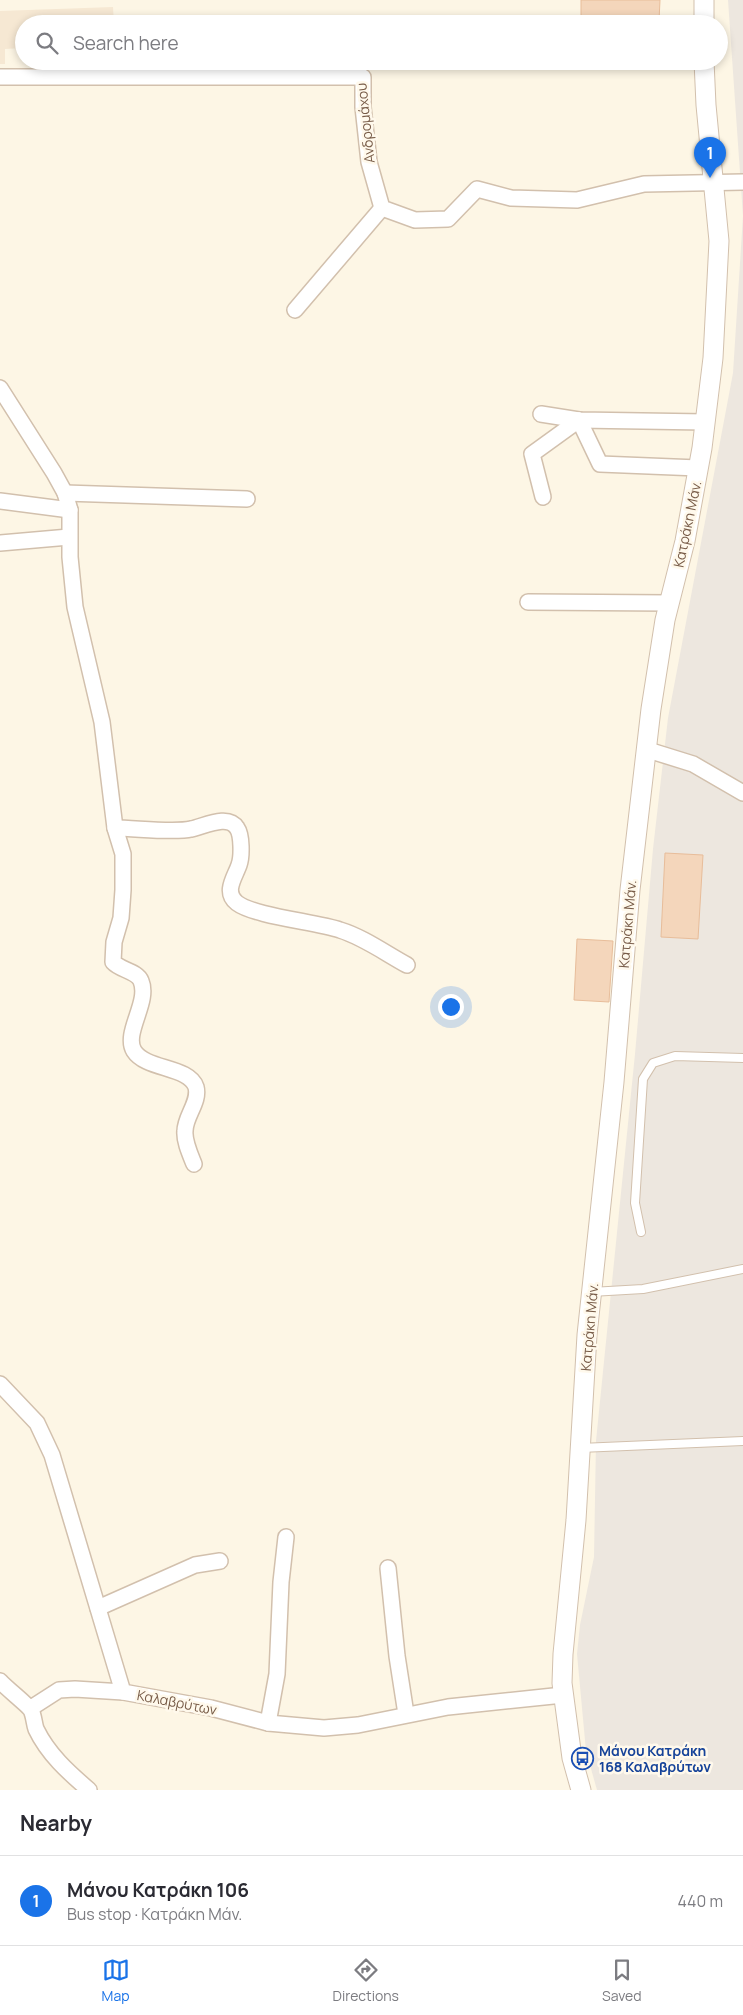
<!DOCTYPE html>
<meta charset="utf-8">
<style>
:root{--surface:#fff;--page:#f7f7f7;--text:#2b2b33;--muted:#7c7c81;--line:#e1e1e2;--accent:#1a73e8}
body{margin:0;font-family:Manrope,sans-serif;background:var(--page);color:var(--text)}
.you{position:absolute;left:450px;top:1006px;width:18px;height:18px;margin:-12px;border:4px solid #fff;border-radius:50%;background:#1a73e8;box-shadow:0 0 0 8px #1a73e833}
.badge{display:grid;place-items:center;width:32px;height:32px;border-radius:50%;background:var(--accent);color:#fff;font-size:16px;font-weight:700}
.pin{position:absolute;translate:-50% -41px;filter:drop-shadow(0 1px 2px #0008)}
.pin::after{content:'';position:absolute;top:26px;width:18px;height:15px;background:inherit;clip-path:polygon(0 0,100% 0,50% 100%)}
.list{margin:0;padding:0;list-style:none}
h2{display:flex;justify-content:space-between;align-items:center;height:65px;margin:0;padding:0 20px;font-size:21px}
h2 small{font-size:16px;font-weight:400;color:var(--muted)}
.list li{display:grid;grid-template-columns:32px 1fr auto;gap:15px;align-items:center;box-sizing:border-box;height:90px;padding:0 20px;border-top:1px solid var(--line)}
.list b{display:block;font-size:19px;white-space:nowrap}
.list p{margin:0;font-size:16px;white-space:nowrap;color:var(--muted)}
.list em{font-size:16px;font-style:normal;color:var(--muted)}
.icon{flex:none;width:28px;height:28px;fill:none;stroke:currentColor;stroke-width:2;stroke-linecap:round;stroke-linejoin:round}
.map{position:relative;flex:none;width:743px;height:1790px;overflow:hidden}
.search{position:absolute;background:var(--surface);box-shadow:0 2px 8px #0003;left:15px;right:15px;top:15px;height:55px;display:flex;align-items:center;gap:12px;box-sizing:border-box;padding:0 18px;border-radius:28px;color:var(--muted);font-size:19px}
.sheet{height:155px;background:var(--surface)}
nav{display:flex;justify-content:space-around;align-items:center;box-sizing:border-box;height:70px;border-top:1px solid var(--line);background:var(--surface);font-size:14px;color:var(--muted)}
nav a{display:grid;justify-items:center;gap:2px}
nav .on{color:var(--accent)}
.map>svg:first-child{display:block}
</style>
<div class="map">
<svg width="743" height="1790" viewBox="0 0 743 1790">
<rect width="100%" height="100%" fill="#fdf6e5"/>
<polygon fill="#f6e8d3" points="113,7 114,24 24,24 24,48 5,49 5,64 0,64 0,11"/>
<polygon fill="#ede7df" points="728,0 743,0 743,1790 597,1790 586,1751 577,1654 580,1625 594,1557 596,1441 635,1054 653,849 668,718 733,373 743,216"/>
<g fill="#f4d6bb" stroke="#e8bd9a">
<polygon points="581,0 660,0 659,21 581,21"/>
<polygon points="665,853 703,855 698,939 661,937"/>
<polygon points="577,939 613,941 609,1002 574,1000"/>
</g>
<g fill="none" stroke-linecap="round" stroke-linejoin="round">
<defs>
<g id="service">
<polyline points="641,1232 635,1203 643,1079 653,1063 675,1056 743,1058"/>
<polyline points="591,1292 643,1289 743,1269"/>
<polyline points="580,1448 743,1441"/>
</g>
<g id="minor">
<polyline points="0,77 363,77 363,107 369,162 382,208 415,220 448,219 477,189 511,198 577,200 644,184 743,182"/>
<polyline points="295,310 382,208"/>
<path d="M 0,388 L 54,473 L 65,493 L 70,510 L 70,557 L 75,607 L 102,722 L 115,828 L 123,854 L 123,890 L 121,918 L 114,942 L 113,962 C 120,970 137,971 141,981 C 150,1002 123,1033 134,1051 C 146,1070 189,1066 196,1087 C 200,1102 185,1116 185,1131 C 184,1141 190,1154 194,1164"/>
<polyline points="541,414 579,420 705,422"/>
<polyline points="579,420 600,464 698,468"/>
<polyline points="65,493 247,499"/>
<polyline points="543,497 532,454 579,420"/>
<polyline points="0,501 70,510"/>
<polyline points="0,543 69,537"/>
<polyline points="528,602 669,603"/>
<polyline points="648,750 693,764 743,793"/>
<path d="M 115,828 C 135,828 174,833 191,829 C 203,827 228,813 237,828 C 242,835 242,857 239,865 C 235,877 223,892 237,903 C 254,916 316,922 340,930 C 363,937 385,953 407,965"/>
<polyline points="0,1384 37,1423 52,1455 123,1692 211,1708 268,1723 324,1728 358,1725 448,1707 563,1695"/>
<polyline points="388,1568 397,1656 406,1714"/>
<polyline points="98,1608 195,1565 220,1561"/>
<path d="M 0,1681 C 5,1687 30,1707 31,1710 C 34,1716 34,1723 36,1729 C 48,1754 68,1772 89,1790"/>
<polyline points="31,1708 59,1690 75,1689 123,1692"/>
<polyline points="268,1723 277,1674 281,1582 286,1537"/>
</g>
<g id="tertiary">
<polyline points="704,0 704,24"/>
<polyline points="581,1790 572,1758 562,1683 563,1654 576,1520 587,1335 614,1082 630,890 651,709 665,620 685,541 702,448 713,358 719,241 706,105 704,61"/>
</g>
</defs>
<use href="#service" stroke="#d2c0ad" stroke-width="10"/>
<use href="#minor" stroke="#d2c0ad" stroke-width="18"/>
<use href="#tertiary" stroke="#d2c0ad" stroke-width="21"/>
<use href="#service" stroke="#fff" stroke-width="8"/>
<use href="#minor" stroke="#fff" stroke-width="15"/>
<use href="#tertiary" stroke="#fff" stroke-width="19"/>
</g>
<defs>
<symbol id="bus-ring" viewBox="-11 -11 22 22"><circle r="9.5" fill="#fff9ec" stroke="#1a4fb4" stroke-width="1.5"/><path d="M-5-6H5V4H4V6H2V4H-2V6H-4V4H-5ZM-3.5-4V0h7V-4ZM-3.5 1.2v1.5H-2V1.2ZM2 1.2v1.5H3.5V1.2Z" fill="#1a4fb4"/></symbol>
</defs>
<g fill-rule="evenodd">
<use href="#bus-ring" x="570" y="1746" width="25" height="25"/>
</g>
<g text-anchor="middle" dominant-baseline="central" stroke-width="5" stroke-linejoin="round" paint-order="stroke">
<g font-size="14" fill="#785c48" stroke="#fff9ec">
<text transform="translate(365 123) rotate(-96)">Ανδρομάχου</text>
<text transform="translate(687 524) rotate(-78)">Κατράκη Μάν.</text>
<text transform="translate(627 924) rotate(-85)">Κατράκη Μάν.</text>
<text transform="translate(589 1327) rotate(-85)">Κατράκη Μάν.</text>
<text transform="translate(177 1702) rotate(11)">Καλαβρύτων</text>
</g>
<g font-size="14" font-weight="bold" fill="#164399" stroke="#fff9ec" text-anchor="start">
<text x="599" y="1750">Μάνου Κατράκη<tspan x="599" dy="16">168 Καλαβρύτων</tspan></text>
</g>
</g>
</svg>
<div class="you"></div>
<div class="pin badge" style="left:710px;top:178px">1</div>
<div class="search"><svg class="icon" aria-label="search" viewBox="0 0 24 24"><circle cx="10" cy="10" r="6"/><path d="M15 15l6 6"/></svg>Search here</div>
</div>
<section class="sheet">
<h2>Nearby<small></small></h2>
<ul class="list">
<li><span class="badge">1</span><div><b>Μάνου Κατράκη 106</b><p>Bus stop · Κατράκη Μάν.</p></div><em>440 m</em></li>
</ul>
</section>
<nav>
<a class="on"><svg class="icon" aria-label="map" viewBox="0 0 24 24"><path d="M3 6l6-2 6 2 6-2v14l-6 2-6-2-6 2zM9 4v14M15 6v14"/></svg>Map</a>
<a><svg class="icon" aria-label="directions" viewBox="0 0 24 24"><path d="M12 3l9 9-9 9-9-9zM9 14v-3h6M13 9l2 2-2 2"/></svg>Directions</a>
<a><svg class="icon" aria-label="saved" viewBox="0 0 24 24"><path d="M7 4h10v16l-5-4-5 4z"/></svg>Saved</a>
</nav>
